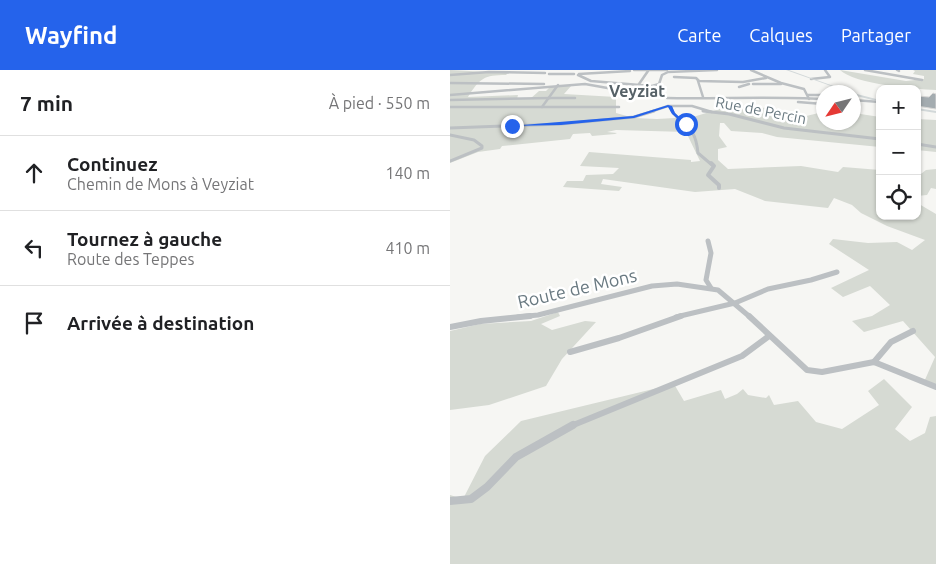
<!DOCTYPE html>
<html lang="fr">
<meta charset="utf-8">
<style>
:root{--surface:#fff;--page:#f6f6f6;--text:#202124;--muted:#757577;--line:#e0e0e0;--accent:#2563eb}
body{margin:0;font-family:Ubuntu,sans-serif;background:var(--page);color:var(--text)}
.controls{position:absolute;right:15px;top:15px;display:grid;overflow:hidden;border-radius:10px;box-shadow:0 1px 4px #0004}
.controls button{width:45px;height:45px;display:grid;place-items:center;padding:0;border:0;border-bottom:1px solid var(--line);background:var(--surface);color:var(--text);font:25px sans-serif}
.compass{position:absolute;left:366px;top:15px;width:45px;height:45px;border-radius:50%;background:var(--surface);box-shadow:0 1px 4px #0004;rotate:235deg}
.stop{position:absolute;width:15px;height:15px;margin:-11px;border:4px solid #2563eb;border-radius:50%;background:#fff}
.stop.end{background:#2563eb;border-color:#fff;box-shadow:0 1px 5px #0008}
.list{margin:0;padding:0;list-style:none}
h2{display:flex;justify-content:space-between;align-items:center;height:65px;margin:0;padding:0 20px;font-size:21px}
h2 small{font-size:16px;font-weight:400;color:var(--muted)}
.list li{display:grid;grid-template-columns:32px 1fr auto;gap:15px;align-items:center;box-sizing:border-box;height:75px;padding:0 20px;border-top:1px solid var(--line)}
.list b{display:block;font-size:19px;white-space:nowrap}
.list p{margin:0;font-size:16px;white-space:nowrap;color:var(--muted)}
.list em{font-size:16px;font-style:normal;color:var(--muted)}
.icon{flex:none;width:28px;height:28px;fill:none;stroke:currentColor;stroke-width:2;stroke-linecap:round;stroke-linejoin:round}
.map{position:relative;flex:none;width:486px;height:494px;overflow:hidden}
header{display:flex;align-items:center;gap:30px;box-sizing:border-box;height:70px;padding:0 25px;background:var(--accent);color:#fff}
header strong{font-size:24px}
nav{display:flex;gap:28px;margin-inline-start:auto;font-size:18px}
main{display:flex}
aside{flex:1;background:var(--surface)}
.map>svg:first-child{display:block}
</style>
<header>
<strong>Wayfind</strong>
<nav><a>Carte</a><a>Calques</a><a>Partager</a></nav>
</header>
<main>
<aside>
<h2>7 min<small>À pied · 550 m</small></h2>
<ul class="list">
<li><svg class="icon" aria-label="ahead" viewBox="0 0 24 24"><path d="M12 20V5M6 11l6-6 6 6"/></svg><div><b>Continuez</b><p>Chemin de Mons à Veyziat</p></div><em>140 m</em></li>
<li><svg class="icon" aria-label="left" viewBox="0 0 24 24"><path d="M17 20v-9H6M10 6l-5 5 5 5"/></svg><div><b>Tournez à gauche</b><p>Route des Teppes</p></div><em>410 m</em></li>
<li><svg class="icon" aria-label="arrive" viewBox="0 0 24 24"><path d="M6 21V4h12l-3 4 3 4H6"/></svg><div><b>Arrivée à destination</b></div></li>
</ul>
</aside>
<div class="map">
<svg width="486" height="494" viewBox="0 0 486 494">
<rect width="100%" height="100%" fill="#f6f6f3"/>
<g fill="#d6dad3">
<path d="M 0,0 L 58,3 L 56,5 C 34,5 30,8 18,27 L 68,25 L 67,29 L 80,29 L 89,21 L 96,21 L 100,17 L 122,15 L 114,24 L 166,27 L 166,43 L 184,48 L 207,49 L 243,47 L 276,37 L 326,38 L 342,46 L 352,47 L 373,42 L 373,52 L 403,52 L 404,43 L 430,47 L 430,77 L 327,67 L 312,63 L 281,61 L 274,53 L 270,53 L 269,66 L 277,77 L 268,79 L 268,90 L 278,99 L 351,96 L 388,102 L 393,97 L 430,100 L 430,146 L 467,146 L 467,134 L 469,134 L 486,144 L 486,316 L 474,312 L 485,287 L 453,251 L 414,262 L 402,251 L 422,246 L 440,235 L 420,216 L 393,227 L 381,218 L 419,200 L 379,174 L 383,169 L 418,173 L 447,172 L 462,180 L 475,170 L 437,156 L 411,143 L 402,135 L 384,128 L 378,138 L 315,131 L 285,119 L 245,122 L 153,109 L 151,114 L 172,117 L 169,121 L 113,117 L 117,111 L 133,111 L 136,105 L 163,104 L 169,98 L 130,96 L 139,82 L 241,90 L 241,92 L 250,91 L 236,62 L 166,60 L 157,62 L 167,63 L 165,64 L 142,66 L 140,63 L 123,64 L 120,69 L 52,76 L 50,79 L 28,82 L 0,93 Z"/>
<path d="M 390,0 L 456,11 L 474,9 L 474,6 L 463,4 L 465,1 L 463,0 L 486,0 L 486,20 C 464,19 404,14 390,0 Z"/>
<polygon points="467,49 486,50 486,82 467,80"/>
<polygon points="486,99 486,119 481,118 477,125 467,126 467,107 476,100"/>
<polygon points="108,242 110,246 91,254 102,260 135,251 146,252 112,289 96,316 39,335 0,340 0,261 30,254 81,251"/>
<polygon points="434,309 462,337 445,359 460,371 475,363 480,347 486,346 486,494 0,494 0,425 13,429 35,386 71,351 224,314 234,331 271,320 275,329 287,324 293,319 298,325 316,328 319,325 324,335 348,331 366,352 392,359 429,335 418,321"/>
</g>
<polygon fill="#a4acb0" stroke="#d8d7d6" points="483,23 486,24 486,39 467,36 467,26 479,27"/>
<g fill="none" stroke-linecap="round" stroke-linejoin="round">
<g stroke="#bcc0c3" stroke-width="2.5">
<polyline points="184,0 217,0"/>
<polyline points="301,0 331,13 354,19 359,29"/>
<polyline points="415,0 472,10"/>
<polyline points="447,0 449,1"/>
<polyline points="99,4 124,4"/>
<polyline points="129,4 180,1"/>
<polyline points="0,5 39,2 95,3"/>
<polyline points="128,5 141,11 202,16 209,14 212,5 218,2 267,0"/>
<polyline points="224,7 246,8 249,11 293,12 316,8"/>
<polyline points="361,9 380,7 375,0"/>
<polyline points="248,11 253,27"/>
<polyline points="0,13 94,14"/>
<polyline points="189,14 198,1"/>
<polyline points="303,14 331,14"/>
<polyline points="289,17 299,14"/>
<polyline points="0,25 135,14 163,19 214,20"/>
<polyline points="358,25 373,25"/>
<polyline points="99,28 125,28"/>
<path d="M 217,28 C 269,29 321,26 373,29"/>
<polyline points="0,30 100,28"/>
<polyline points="403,30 430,32"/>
<polyline points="348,32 373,34"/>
<polyline points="218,36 242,36 262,42"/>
<polyline points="0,37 169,37"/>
<polyline points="92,37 108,15"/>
<polyline points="221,37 223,42"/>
<polyline points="200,42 218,36"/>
</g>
<g stroke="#bcc0c3" stroke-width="3">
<path d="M 222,41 C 234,59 245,53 248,83 L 262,95"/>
<polyline points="253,41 279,44 334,58 430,69"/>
<polyline points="0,58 111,54 184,47 204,41"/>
<polyline points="0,65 24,70 32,76 32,78 0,91"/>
<polyline points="467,74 486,77"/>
</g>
<polyline stroke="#bcc0c3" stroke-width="4" points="261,93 264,96 258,105 269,115 269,118"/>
<g stroke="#bcc0c3" stroke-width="5">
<polyline points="258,171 261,183 256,210 261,218"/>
<polyline points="68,247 88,245 202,216 227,214 268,220 300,247"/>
<polyline points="226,247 285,233 318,219 361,210 387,202"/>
</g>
<g stroke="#bcc0c3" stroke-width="6">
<polyline points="299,246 357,300 372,302 424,292 486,317"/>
<polyline points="0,257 31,251 80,246"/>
<polyline points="120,282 169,268 231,246"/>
<polyline points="424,292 441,272 463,261"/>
<polyline points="121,356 292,286 319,266"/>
</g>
<polyline stroke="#bcc0c3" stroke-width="8" points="0,431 21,429 37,417 66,387 123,355"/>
<g fill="#d2d8d9" fill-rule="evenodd">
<polygon points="336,0 339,0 400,22 398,22"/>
<polygon points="403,23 430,30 430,32 403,25"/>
<polygon points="467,38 486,41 486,43 467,40"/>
</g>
</g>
<polygon fill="#2563eb" points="218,35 222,36 225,43 238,55 235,55 222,44 218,37 184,48 111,55 60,56 183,46"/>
<g text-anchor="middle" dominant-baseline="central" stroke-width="5" stroke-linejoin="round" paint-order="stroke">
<g font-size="15" fill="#697981" stroke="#fff">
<text transform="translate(311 40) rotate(11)">Rue de Percin</text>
</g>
<g font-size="16" font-weight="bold" fill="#566167" stroke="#fff">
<text x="187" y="21">Veyziat</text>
</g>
<g font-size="18" fill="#697981" stroke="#fff">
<text transform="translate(127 218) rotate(-13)">Route de Mons</text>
</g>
</g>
</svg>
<div class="controls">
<button>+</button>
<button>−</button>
<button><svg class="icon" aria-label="locate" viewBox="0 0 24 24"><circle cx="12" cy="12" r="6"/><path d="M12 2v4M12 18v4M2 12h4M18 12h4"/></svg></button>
</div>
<svg class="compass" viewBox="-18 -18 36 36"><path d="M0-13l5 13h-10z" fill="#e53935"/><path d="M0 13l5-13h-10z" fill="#757577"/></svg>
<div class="stop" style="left:236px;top:54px"></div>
<div class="stop end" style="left:62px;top:56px"></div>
</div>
</main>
